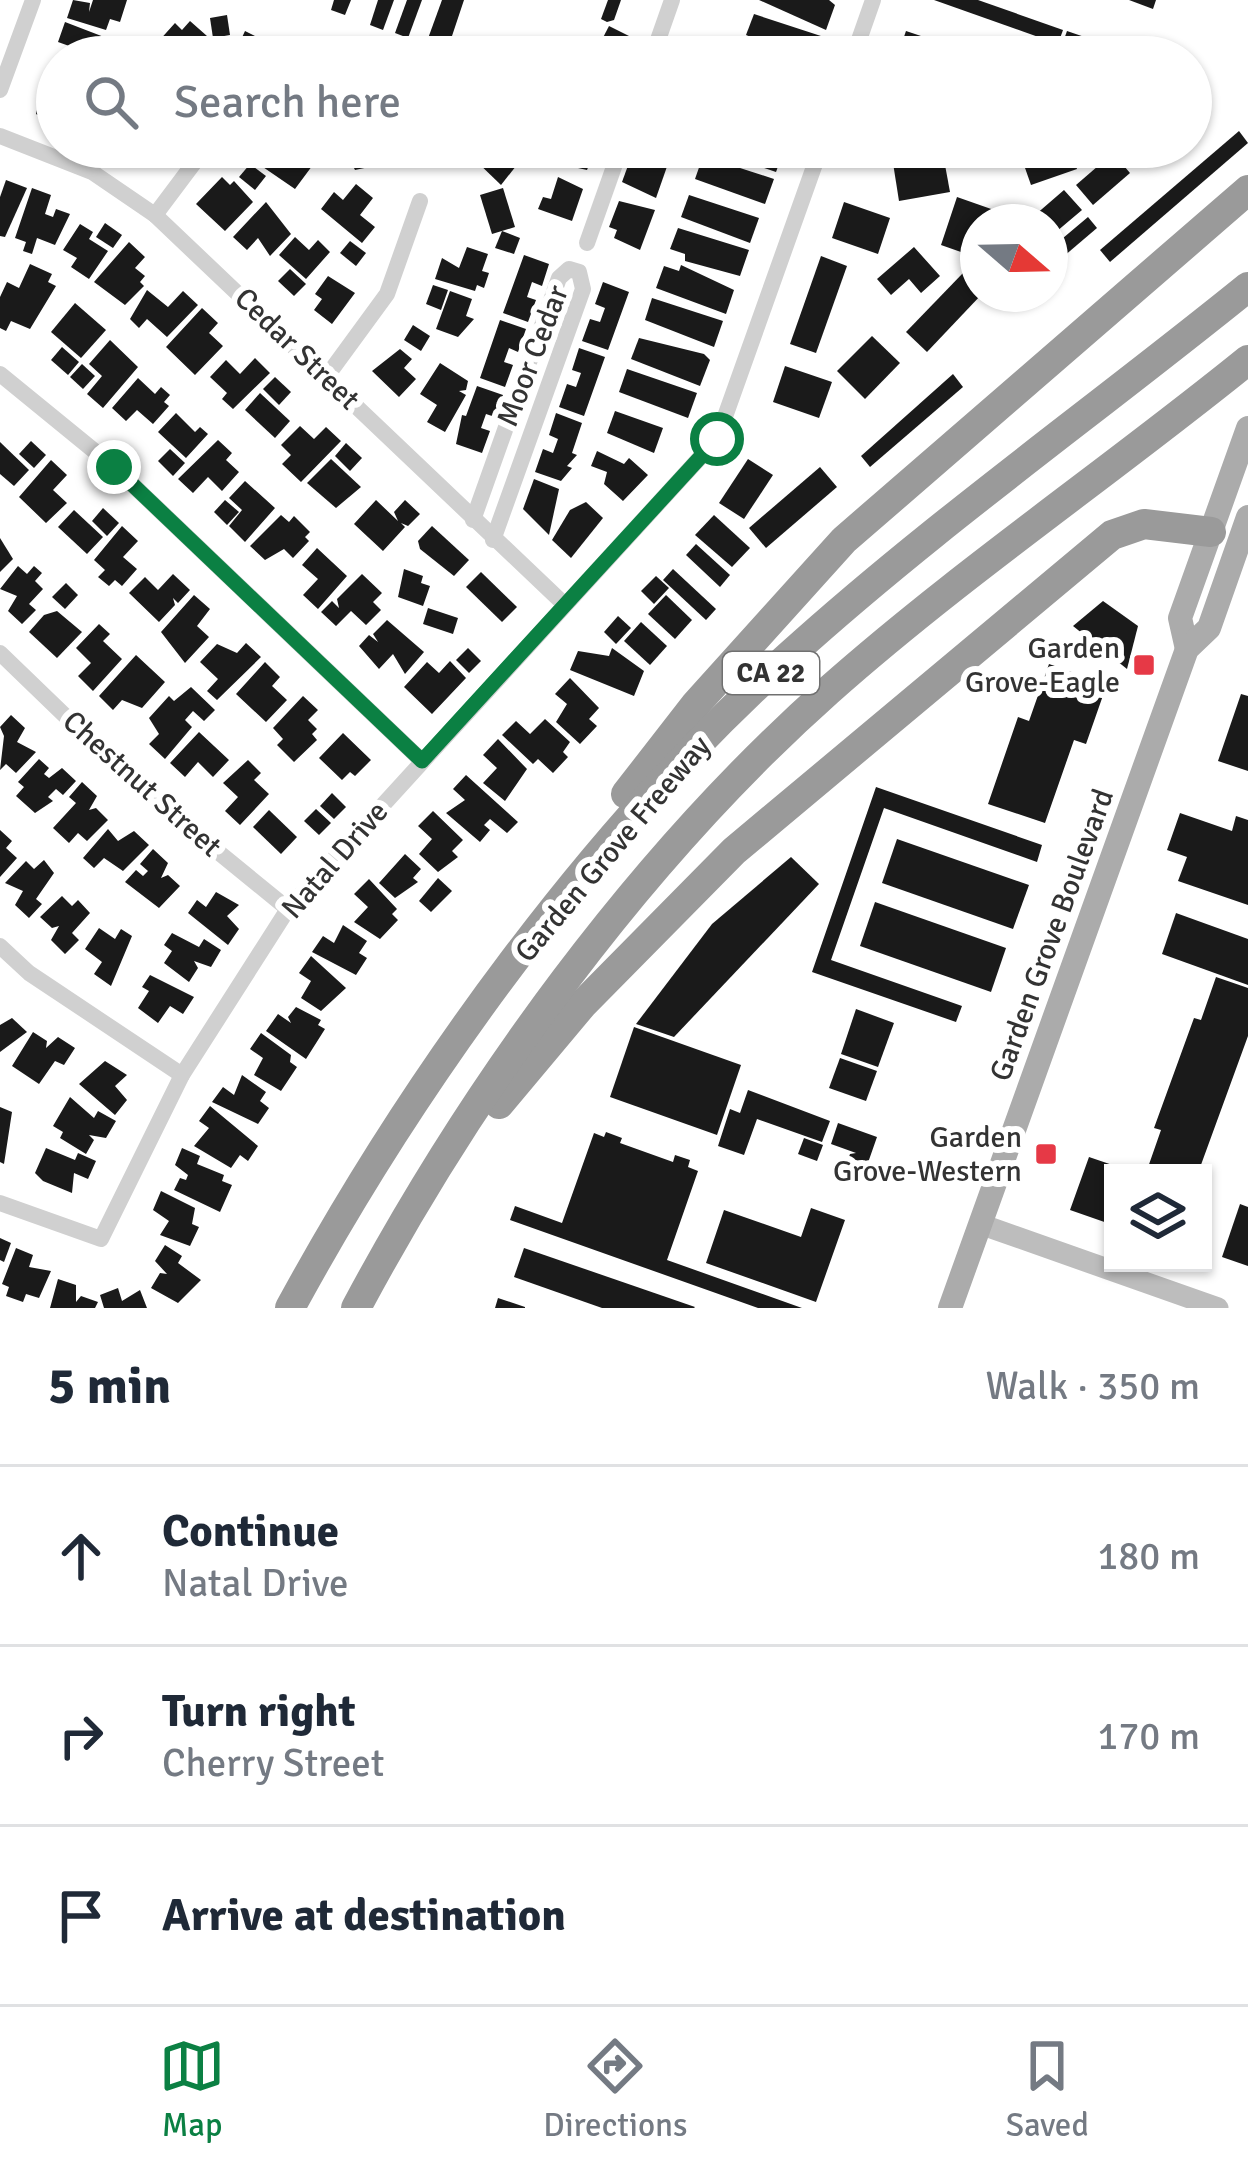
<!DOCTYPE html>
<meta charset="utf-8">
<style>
:root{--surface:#fff;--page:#f6f6f7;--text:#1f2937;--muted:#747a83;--line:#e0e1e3;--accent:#0b8043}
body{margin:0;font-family:Signika,sans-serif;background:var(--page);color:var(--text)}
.controls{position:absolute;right:36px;bottom:36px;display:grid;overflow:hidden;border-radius:0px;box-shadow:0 3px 9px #0004}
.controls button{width:108px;height:108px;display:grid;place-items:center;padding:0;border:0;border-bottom:3px solid var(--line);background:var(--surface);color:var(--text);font:60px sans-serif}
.compass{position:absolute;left:960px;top:204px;width:108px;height:108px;border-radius:50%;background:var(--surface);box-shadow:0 3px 9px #0004;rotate:110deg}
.stop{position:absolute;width:36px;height:36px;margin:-27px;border:9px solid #0b8043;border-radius:50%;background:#fff}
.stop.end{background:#0b8043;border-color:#fff;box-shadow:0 3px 12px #0008}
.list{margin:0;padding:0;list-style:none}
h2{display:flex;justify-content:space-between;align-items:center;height:156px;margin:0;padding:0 48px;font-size:51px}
h2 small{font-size:39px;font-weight:400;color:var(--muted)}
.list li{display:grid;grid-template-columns:78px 1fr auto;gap:36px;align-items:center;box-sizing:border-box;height:180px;padding:0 48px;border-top:3px solid var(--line)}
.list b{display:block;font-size:45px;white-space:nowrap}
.list p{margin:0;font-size:39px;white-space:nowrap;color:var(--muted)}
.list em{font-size:39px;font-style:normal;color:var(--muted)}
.icon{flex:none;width:66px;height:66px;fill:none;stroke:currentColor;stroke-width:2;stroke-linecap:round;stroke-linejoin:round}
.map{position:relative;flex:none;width:1248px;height:1308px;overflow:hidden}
.search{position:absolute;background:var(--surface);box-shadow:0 3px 9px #0004;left:36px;right:36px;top:36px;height:132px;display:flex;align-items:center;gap:30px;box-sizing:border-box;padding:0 42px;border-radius:66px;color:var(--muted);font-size:45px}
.sheet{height:696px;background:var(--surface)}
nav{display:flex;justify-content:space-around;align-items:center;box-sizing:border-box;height:168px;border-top:3px solid var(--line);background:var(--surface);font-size:33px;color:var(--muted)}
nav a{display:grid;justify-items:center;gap:6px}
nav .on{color:var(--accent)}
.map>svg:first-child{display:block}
</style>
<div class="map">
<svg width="1248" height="1308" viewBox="0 0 1248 1308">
<rect width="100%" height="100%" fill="#fff"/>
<g fill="#1a1a1a">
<polygon points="73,0 90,3 89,12 93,0 127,0 120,22 110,19 106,30 67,18"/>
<polygon points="334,0 351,0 345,15 331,10"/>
<polygon points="378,0 394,0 383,30 370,25"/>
<polygon points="407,0 422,0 408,38 395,33"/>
<polygon points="442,0 464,0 449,45 437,48 426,44"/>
<polygon points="608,0 621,0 614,20 607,22 601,19"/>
<polygon points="759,0 829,0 835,5 826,30"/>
<polygon points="934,0 978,0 1063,30 1058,44"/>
<polygon points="1129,0 1156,0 1153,9"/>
<polygon points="754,14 824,37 817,57 799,57 746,35"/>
<polygon points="227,15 230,35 213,38 210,18"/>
<polygon points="190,21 207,36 188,57 148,53 175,23 182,30"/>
<polygon points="65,22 117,42 111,57 73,57 72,47 58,42"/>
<polygon points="609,26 635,39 629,57 593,57"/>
<polygon points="245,31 281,49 276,57 233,57"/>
<polygon points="906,31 981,56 981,57 897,57"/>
<polygon points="1067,31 1140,56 1140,57 1096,57 1062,45"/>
<polygon points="201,45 215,57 191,57"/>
<polygon points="671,47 687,50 704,57 668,57"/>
<polygon points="46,75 57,79 57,126 36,114"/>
<polygon points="1239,131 1248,143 1110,262 1100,250"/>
<polygon points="114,147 148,147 134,164"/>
<polygon points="300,147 318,158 295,189 260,165 273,148 291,159"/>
<polygon points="355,147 383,147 388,163 355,170 345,150"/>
<polygon points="483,147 531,147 501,185 473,158"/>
<polygon points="567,147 596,147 587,170 560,164"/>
<polygon points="722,147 785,147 776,172 720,153"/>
<polygon points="859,147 888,147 880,168 855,159"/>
<polygon points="1070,147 1077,169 1031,185 1018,148"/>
<polygon points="634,149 670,158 656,198 622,182"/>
<polygon points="1113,153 1130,173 1093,205 1076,185"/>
<polygon points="943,154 950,192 899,201 893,163"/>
<polygon points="703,156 774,179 765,204 695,179"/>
<polygon points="250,164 266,176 255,190 239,177"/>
<polygon points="222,177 230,185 234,181 253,202 225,231 196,204"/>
<polygon points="558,177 583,189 572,221 538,209 543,197 551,199"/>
<polygon points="6,180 27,188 5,237 0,236 0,197"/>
<polygon points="356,184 373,198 360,215 375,227 362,243 321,209 334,192 343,200"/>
<polygon points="32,188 51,195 45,214 53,217 56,209 70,214 55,245 37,238 32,254 23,251 26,242 15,238"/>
<polygon points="503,188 515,227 492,234 480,195"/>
<polygon points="1064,190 1082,210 1050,237 1050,222 1027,222"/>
<polygon points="689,195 759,218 750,243 681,217"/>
<polygon points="957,197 994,210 990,222 978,222 978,258 941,245"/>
<polygon points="619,201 655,210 640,250 614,238 617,230 609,227"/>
<polygon points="266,202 291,234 270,256 258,238 247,250 233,237"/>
<polygon points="844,202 890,218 878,254 832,238"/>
<polygon points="1088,217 1097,228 1050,268 1050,249"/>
<polygon points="105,223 122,235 113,248 96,237"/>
<polygon points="80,224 93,232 89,239 108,251 89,279 71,267 77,258 63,250"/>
<polygon points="678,228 749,250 740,276 685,261 685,254 670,249"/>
<polygon points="502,231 520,238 514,254 495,248"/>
<polygon points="295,237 309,250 318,240 330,252 306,279 279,255"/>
<polygon points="350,241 366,253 356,266 340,253"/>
<polygon points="129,242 145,257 135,268 145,276 140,282 144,286 125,305 94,282"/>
<polygon points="467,247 488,254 482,271 489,273 484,288 477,285 475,291 435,279 442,258 459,268"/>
<polygon points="914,247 940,276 921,293 909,279 891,295 877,279"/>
<polygon points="524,255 549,264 542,286 532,282 527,297 536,300 528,322 503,313"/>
<polygon points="821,256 847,266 816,353 790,344"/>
<polygon points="30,264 52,274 48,282 56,286 30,329 11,321 6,331 0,328 0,297 7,282 19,288"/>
<polygon points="681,265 734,290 726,314 656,288 664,266 679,271"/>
<polygon points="290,269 306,284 294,296 278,281"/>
<polygon points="963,273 982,294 927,352 906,332"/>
<polygon points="328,276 355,293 332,324 314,310 322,299 315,294"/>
<polygon points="603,282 629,292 608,350 582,341 590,319 600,322 605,308 595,304"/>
<polygon points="433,285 448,290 441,310 426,304"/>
<polygon points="147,290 168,307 183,291 198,305 167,337 147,319 139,328 130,319"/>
<polygon points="450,291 472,299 466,316 474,319 458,337 436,329"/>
<polygon points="652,298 723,321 714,347 645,320"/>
<polygon points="75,303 106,330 81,358 51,332"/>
<polygon points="202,308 218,323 209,333 223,346 195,375 166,347"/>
<polygon points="500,320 526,329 518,352 509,348 504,362 513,365 505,387 480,378"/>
<polygon points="413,325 430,336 421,351 404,340"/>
<polygon points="872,336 900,363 865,399 837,371"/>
<polygon points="639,338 704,354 710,360 700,386 631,359"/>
<polygon points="110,340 138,367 103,408 87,394 102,376 89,364"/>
<polygon points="62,347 79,362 68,375 51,360"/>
<polygon points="579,348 605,357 584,416 559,407 567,384 576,387 581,373 572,370"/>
<polygon points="400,349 412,359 404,368 416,379 399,397 372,371"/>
<polygon points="255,358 270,373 233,409 222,399 227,393 210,377 226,360 240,374"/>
<polygon points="440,363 468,381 466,390 459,391 466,395 445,432 427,422 437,405 420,394"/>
<polygon points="82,364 95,376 83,389 70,377"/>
<polygon points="785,366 832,382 819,418 773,402"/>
<polygon points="627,369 697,393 688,418 619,392"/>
<polygon points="953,374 963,387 870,467 861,456"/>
<polygon points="275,377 291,392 279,405 263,389"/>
<polygon points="138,378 155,394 161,387 170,395 164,402 169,406 153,424 137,410 126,421 112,408"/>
<polygon points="477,386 503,395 495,417 486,414 481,428 490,431 482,453 456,444 462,415 466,416"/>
<polygon points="260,393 290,421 275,438 245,410"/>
<polygon points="615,411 663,428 654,453 607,433"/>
<polygon points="176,413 195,432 200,427 208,434 186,458 158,432"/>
<polygon points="556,413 582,423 572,453 577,455 567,466 572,468 561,481 535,472 543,449 553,453 558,439 549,435"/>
<polygon points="300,426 314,439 326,427 341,441 301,482 282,464 291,455 281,445"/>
<polygon points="218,440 232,453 226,460 239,472 222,491 208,477 193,493 178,479"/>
<polygon points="31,441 46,455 34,468 19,454"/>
<polygon points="0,442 29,470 14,486 0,474"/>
<polygon points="346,443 362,458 350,471 335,456"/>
<polygon points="170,449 185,463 173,476 158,461"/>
<polygon points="597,451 624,464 629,458 648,475 623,501 604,484 607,472 591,466"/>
<polygon points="331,459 361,487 336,508 307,483"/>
<polygon points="748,459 773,475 744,519 719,503"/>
<polygon points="51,460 67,475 53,490 67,503 46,523 19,497"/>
<polygon points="820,467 837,487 766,548 749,528"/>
<polygon points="534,479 559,489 549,535 523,509"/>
<polygon points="245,481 275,508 245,542 229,526 242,510 229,498"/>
<polygon points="225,500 239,512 227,525 214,512"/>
<polygon points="376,500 398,521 394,512 405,500 420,514 408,526 401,523 405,527 383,551 354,524"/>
<polygon points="586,502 603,518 571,558 552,540 570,510"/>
<polygon points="103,508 119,523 107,536 92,521"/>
<polygon points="74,510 103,537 87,554 58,527"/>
<polygon points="281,515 289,522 294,516 310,532 305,537 309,541 293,558 284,549 265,560 250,546"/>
<polygon points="714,515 750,548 732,567 695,535"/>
<polygon points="122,526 138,541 123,557 137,569 122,586 115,580 109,586 98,577 105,570 94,560"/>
<polygon points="432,526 469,560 454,576 420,549 418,541"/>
<polygon points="0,538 13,559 0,572"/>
<polygon points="696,544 730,575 720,587 686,555"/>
<polygon points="317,548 347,576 318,609 303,595 318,579 302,565"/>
<polygon points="18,566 27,574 34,566 42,573 35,581 43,589 29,604 36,610 22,624 8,611 17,596 0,589"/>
<polygon points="404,569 423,576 421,583 430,586 423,606 398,597"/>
<polygon points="673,569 716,609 706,620 663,580"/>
<polygon points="481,572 517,607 502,622 466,587"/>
<polygon points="173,574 190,590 178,603 173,598 175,605 159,622 129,593 145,577 158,590"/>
<polygon points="362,574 382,593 373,602 381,610 366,625 351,611 336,626 321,612 332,601 339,608 337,599"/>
<polygon points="656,576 669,588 654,604 641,591"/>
<polygon points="66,583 78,595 65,609 52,597"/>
<polygon points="194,595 210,609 197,626 209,637 185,663 161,632"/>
<polygon points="666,595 692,620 675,639 648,614"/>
<polygon points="1103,601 1138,626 1127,669 1073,626"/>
<polygon points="428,608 458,618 453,634 423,624"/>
<polygon points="57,611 82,632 57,658 29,632 44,615"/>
<polygon points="618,616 631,628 616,644 604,632"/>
<polygon points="387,620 424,652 405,674 393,654 379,669 359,646 369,635 378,642 373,634"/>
<polygon points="641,622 667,646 650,665 624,641"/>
<polygon points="99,624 110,634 103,641 122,659 93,691 78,676 91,663 76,648"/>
<polygon points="246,643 261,657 217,700 207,691 218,679 200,662 217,644 237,653"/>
<polygon points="468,648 481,661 469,673 456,660"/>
<polygon points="612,648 644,671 634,696 570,670 578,651 609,656"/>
<polygon points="136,655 165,682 142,708 122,700 113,710 99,696"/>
<polygon points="450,661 466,678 432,714 404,687 427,662 439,673"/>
<polygon points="265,662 280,677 272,686 287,700 266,722 236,694"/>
<polygon points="1049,664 1107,684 1086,744 1074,740 1045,823 988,804 1018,717 1029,721"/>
<polygon points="570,678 599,708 589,719 597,726 580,744 556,722 567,704 555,694"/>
<polygon points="191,687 215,710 204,721 193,711 185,720 192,727 165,759 149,744 159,734 149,718 169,696 174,701"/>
<polygon points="1241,694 1248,696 1248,771 1218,761"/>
<polygon points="303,696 318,710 308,720 317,729 312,734 317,740 294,762 277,745 283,739 273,728"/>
<polygon points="11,715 25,728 17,742 36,752 16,773 6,764 0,770 4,736 0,727"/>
<polygon points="545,719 570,742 563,752 568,757 553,773 538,759 533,764 502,735 516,721 530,734"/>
<polygon points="199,732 229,760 213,777 198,762 185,777 170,763"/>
<polygon points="343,733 371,760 355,776 350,772 342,780 319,758"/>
<polygon points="498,739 527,769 505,801 483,783 497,768 483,755"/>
<polygon points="39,759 49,768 44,774 49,778 62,768 76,781 63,795 56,789 48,797 53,801 35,813 16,796 24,787 18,782"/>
<polygon points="248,760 261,773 254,780 269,794 240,825 225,811 238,797 223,783"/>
<polygon points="466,775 518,822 507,833 490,819 484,825 490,830 480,842 446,813 465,800 453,789"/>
<polygon points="82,782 97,796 89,810 96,808 108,820 87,841 78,833 69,843 53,828 76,803 69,797"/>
<polygon points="876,787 1042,845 1037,862 884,808 831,960 962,1006 956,1022 812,972"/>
<polygon points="332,793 346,807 334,819 320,806"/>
<polygon points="316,809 331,823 319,835 304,821"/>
<polygon points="269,810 297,837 281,854 253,827"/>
<polygon points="433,811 463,840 452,851 458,857 438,872 419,854 432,839 418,826"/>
<polygon points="1180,813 1232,831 1236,816 1248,820 1248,905 1178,881 1187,857 1167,850"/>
<polygon points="108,829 118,841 134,831 149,845 123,871 104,858 94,868 83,858"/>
<polygon points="0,830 12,841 6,848 17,858 0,877"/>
<polygon points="897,839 1029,885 1013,929 882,883"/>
<polygon points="153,849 168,863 161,878 168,875 180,886 159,908 125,882 136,870 143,876 148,871 140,864"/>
<polygon points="405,854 421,869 413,878 418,882 395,898 379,883"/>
<polygon points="791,857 819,884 674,1037 636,1024 712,924"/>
<polygon points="44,860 54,873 36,899 42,904 29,918 15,905 23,891 5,883 26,861 34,869"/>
<polygon points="438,878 452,891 431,912 419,901"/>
<polygon points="369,879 397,909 392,914 398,920 380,939 354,922 368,907 354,894"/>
<polygon points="216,892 239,905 227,916 239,929 228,945 188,913 197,900 206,907"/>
<polygon points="62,896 72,906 78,900 90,913 72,933 79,940 65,954 51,940 59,926 52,928 40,917"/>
<polygon points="875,902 1006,948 991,992 860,946"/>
<polygon points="1176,913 1248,939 1248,985 1162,954"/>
<polygon points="343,925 367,941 359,953 367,958 356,975 312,952 323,936 334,943"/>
<polygon points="99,928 115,939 121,929 132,936 111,986 94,974 102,962 85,949"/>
<polygon points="172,933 199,947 204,939 221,950 211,967 194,961 198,968 189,982 164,963 172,951 164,945"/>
<polygon points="311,956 346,988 321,1011 301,998 311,981 299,973"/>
<polygon points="150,975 194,997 183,1014 170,1006 158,1023 138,1008 149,991 142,987"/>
<polygon points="1216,977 1248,988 1248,1036 1198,1173 1146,1173 1161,1130 1154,1128 1194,1018 1201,1020"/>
<polygon points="296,1007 321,1020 318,1025 325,1029 306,1059 266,1031 278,1014 291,1023 288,1017"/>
<polygon points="856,1009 894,1023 878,1067 841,1054"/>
<polygon points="12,1018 27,1032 0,1052 0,1025"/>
<polygon points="634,1027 741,1065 717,1135 610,1097"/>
<polygon points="33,1032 47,1041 46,1048 58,1037 75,1048 64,1065 55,1061 39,1084 12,1066"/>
<polygon points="261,1033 291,1055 290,1062 297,1067 281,1091 254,1075 263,1058 250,1049"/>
<polygon points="840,1058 877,1071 866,1101 829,1088"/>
<polygon points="105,1061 127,1075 115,1086 127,1100 115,1115 79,1084"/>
<polygon points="242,1075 266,1092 260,1101 269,1108 258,1124 212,1102 223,1087 234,1095"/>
<polygon points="748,1090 830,1121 822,1142 757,1119 744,1155 718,1146 730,1109 740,1113"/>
<polygon points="70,1097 94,1118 98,1111 116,1121 106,1138 89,1135 94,1140 86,1154 60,1138 63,1132 53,1126"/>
<polygon points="210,1106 258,1146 248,1161 240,1155 231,1168 194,1146 209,1128 199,1121"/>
<polygon points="0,1107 12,1112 4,1164 0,1162"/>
<polygon points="838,1123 877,1137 863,1177 844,1170 850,1154 856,1153 831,1144"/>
<polygon points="606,1132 622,1138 620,1143 673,1162 675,1155 690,1160 688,1167 698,1171 667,1260 802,1308 758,1308 510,1220 515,1206 562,1223 594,1133 604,1137"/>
<polygon points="804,1138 823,1145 817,1161 798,1154"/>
<polygon points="46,1148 75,1160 78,1153 96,1161 88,1179 74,1173 72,1193 43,1181 35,1173"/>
<polygon points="182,1148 200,1156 197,1164 224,1175 222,1181 232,1185 220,1212 174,1190 180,1178 186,1180 188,1175 175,1165"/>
<polygon points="1089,1157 1133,1172 1113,1173 1113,1225 1070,1210"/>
<polygon points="161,1191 195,1208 192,1224 199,1227 190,1246 160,1235 169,1221 153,1210"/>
<polygon points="1240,1204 1248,1207 1248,1266 1222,1257"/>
<polygon points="811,1208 845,1220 816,1302 706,1263 724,1210 801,1237"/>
<polygon points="0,1238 11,1243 4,1262 0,1260"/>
<polygon points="165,1245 182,1256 178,1263 201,1280 178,1303 151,1288 160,1273 167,1274 155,1261"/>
<polygon points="16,1248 33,1255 29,1267 51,1271 39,1298 26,1294 23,1302 6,1296 9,1287 2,1284"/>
<polygon points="524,1248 695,1307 694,1308 602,1308 514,1277"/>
<polygon points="58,1279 76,1285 76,1302 81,1296 98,1302 95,1308 50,1308"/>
<polygon points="118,1288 122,1301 140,1290 147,1308 104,1308 100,1295"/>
<polygon points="498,1298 525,1307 525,1308 495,1308"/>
</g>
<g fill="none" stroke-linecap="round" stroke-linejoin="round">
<g stroke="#d0d0d0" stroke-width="16">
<polyline points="652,57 672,0"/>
<polyline points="853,57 873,0"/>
<polyline points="0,90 33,0"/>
<polyline points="0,136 92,172 155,215 565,605"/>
<polyline points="155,215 206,147"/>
<polyline points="587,243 621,147"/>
<polyline points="0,374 114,467 422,761"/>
<polyline points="327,376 387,294 420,201"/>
<polyline points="473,520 559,278 569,269 579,272 583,289 493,540"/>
<polyline points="0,653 141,789 288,909"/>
<polyline points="0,946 29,973 182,1075"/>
<polyline points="0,1203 101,1239 182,1075 288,909 717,439 821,147"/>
</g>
<polyline stroke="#bdbdbd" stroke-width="21" points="980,1224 1218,1308"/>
<g stroke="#ababab" stroke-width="24">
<polyline points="1187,649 1180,618 1248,428"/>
<polyline points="950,1308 1187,649 1209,628 1248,517"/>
</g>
<g stroke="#9a9a9a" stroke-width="30">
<polyline points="626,794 696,704 844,540 1248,190"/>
<polyline points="499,1104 582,1005 734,851 1112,535 1144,524 1211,532"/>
<path d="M 290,1308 C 415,1078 594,831 789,656 C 935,524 1095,411 1248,287"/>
<path d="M 356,1308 C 474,1087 639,859 828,691 C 961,573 1110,472 1248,360"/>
</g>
</g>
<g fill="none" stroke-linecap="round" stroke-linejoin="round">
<polyline stroke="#0b8043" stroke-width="15" points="114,467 422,761 717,439"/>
</g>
<g fill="#e63946" stroke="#fff" stroke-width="4.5">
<rect x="1132" y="653" width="24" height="24" rx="6"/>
<rect x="1034" y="1142" width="24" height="24" rx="6"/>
</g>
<g text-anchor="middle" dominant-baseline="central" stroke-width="12" stroke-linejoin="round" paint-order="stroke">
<rect fill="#fff" stroke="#707070" stroke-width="3" x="723" y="652" width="96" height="42" rx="9"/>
<g font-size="27" font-weight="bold" fill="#333">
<text x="771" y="673">CA 22</text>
</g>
<g font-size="30" fill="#333" stroke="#fff">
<text transform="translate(297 349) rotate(44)">Cedar Street</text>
<text transform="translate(533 356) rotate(-69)">Moor Cedar</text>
<text transform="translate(142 784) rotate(42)">Chestnut Street</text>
<text transform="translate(613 849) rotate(-50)">Garden Grove Freeway</text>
<text transform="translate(335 860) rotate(-49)">Natal Drive</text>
<text transform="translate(1052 935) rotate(-70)">Garden Grove Boulevard</text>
</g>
<g font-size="30" fill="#333" stroke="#fff" text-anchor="end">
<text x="1120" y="648">Garden<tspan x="1120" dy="34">Grove-Eagle</tspan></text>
<text x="1022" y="1137">Garden<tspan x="1022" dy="34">Grove-Western</tspan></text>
</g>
</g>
</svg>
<div class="controls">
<button><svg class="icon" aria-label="layers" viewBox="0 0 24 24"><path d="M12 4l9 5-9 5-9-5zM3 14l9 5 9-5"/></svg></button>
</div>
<svg class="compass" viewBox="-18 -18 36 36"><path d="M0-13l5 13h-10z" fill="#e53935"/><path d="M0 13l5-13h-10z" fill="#747a83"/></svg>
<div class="stop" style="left:717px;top:439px"></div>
<div class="stop end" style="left:114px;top:467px"></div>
<div class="search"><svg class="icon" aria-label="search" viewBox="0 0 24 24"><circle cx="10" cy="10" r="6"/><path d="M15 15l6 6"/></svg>Search here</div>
</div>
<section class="sheet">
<h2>5 min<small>Walk · 350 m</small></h2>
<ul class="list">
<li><svg class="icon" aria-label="ahead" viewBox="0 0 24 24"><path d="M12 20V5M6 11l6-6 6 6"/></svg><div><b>Continue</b><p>Natal Drive</p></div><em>180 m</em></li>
<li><svg class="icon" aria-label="right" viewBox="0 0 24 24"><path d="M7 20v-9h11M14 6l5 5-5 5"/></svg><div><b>Turn right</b><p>Cherry Street</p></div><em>170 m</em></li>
<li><svg class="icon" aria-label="arrive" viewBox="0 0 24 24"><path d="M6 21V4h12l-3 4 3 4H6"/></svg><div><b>Arrive at destination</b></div></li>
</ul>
</section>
<nav>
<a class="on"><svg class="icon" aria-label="map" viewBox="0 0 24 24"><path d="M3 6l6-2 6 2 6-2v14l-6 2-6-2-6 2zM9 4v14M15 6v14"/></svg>Map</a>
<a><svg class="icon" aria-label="directions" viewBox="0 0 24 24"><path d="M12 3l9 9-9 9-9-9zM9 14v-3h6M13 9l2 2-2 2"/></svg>Directions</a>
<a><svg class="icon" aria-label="saved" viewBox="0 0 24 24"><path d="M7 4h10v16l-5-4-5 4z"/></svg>Saved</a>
</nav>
